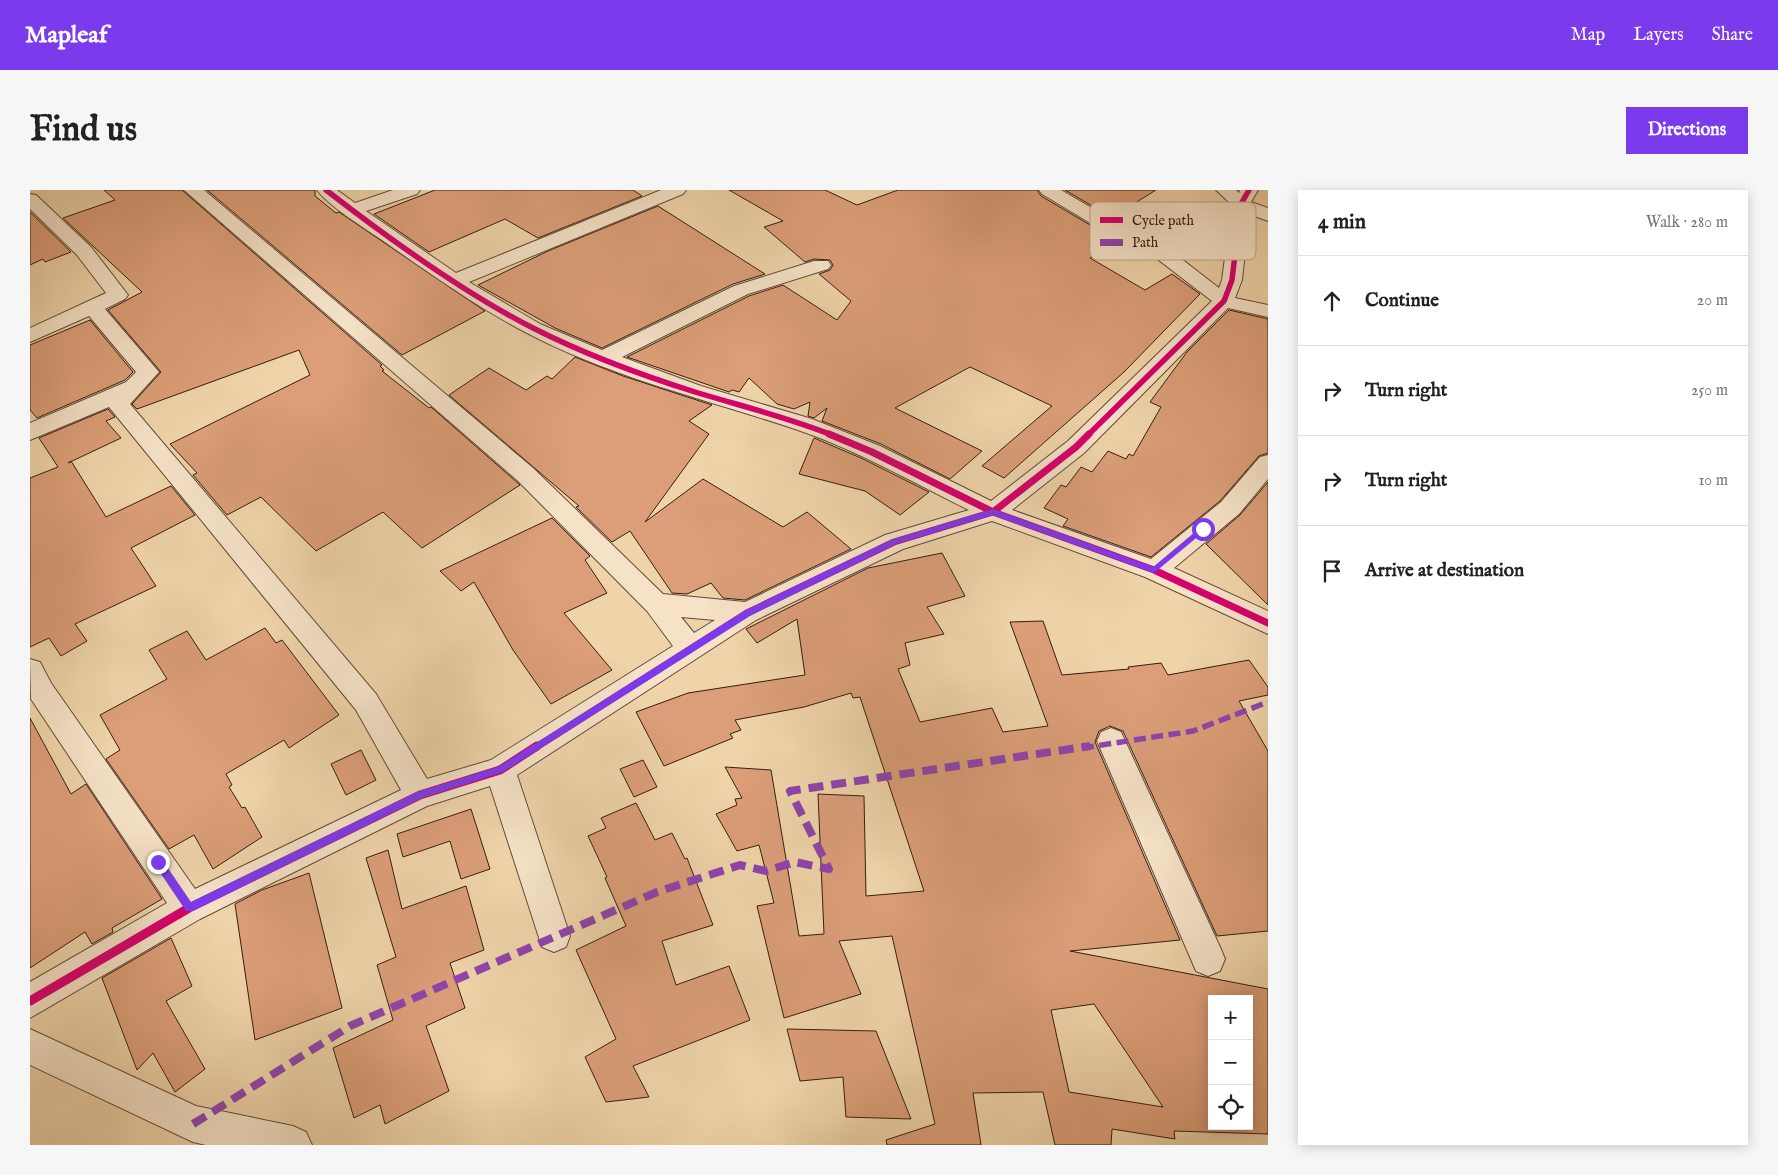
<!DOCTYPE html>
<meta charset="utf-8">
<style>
:root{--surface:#fff;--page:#f6f6f6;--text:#222;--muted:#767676;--line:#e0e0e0;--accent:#7c3aed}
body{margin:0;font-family:"IM FELL English",serif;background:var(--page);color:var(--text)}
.controls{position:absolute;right:15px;bottom:15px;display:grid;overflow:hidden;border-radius:0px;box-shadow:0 2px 12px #0003}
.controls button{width:45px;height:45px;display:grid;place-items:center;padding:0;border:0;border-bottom:1px solid var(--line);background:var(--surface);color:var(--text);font:25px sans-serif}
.stop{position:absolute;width:15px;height:15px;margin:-11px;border:4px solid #7c3aed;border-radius:50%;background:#fff}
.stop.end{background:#7c3aed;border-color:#fff;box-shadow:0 1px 5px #0008}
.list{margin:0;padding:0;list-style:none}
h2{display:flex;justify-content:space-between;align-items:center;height:65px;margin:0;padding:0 20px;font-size:21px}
h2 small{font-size:16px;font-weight:400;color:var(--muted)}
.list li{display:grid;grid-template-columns:32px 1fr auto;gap:15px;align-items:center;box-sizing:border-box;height:90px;padding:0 20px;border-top:1px solid var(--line)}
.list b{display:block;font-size:19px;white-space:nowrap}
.list em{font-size:16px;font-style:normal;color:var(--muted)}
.icon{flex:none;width:28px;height:28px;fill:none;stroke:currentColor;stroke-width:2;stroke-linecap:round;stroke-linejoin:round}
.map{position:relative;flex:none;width:1238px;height:955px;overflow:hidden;border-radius:0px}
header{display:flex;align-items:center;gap:30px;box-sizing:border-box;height:70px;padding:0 25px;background:var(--accent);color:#fff}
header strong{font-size:24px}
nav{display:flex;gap:28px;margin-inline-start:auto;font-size:18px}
.intro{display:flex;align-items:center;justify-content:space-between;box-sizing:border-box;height:120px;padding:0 30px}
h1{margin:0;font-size:35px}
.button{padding:12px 22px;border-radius:0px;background:var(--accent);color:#fff;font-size:18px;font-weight:700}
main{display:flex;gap:30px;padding:0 30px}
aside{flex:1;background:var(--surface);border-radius:0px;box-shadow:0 2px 12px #0003}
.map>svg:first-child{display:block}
</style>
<header>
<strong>Mapleaf</strong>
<nav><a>Map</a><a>Layers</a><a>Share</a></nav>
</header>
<div class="intro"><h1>Find us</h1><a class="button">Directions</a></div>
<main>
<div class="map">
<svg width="1238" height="955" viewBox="0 0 1238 955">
<rect width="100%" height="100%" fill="#efd3a9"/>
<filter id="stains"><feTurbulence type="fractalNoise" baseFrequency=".004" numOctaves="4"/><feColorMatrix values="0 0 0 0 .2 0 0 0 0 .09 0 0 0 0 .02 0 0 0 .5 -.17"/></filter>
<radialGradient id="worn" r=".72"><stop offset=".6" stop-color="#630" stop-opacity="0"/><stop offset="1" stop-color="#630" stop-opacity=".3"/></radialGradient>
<g fill="#db9e78" stroke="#371d11" fill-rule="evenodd">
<polygon points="74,0 152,0 352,175 350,176 354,180 352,181 399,218 401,217 490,295 392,358 353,322 286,361 231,307 197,325 163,285 167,283 140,254 280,185 269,160 107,219 102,214 131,182 78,120 112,102 33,28 85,10"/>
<polygon points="177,0 285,0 285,6 306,23 309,22 455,121 372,165"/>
<polygon points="405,0 603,0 612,6 508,48 475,29 399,62 344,24"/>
<polygon points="699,0 795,0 827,15 868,0 1007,0 1011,6 1089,52 1070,60 1074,61 1060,68 1115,100 1142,84 1170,104 1094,182 974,288 952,276 1022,216 940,177 865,218 952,261 920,289 851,254 792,231 797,218 784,228 778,226 780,212 764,219 747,214 719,188 709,202 702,200 699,202 597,167 719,106 753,95 807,130 821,111 789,84 800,80 803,75 800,70 784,69 775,72 734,37 753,31"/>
<polygon points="1035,0 1126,0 1089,23 1096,26 1088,31"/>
<polygon points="628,16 735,84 703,94 572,158 525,138 448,95 518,61"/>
<polygon points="0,22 41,62 15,72 13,69 0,75"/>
<polygon points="1199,120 1238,129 1238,263 1229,266 1190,311 1121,367 1033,336 1038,329 1014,318 1031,295 1036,297 1051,277 1062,282 1078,261 1096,269 1099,264 1103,266 1131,217 1120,212 1157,162"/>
<polygon points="60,130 103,182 95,190 7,228 0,220 0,155"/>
<polygon points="545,167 593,186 682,215 659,231 679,244 615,332 673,289 753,337 777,322 821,359 715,410 693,408 681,393 657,404 642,403 600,341 582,352 546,317 549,316 419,205 459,178 496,200 517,186 522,189"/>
<polygon points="78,219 85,227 76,231 91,248 38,273 41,271 76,327 141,296 165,325 101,358 126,396 45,434 57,451 31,466 19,448 0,457 0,288 28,277 9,248"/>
<polygon points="784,248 831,268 899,302 870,325 835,301 769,284"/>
<polygon points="1238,292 1238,415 1176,354 1210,325"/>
<polygon points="522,328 560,366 555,370 577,403 534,423 582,480 521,514 483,460 444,392 431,401 410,381"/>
<path d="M 912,363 L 935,406 L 897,417 L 914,444 L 875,453 L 880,475 L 868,479 L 890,532 L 962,518 L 973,542 L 1018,536 L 980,432 L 1013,431 L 1032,485 L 1099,479 L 1098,477 L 1131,473 L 1138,485 L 1219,470 L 1238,497 L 1238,505 L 1209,511 L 1238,561 L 1238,741 L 1187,746 L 1093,541 L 1080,536 L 1069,541 L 1065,552 L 1150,750 L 1040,761 L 1238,799 L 1238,944 L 1144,941 L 1145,949 L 1082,939 L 1081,955 L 1025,955 L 1013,902 L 943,903 L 951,955 L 857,955 L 856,950 L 905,934 L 862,746 L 809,751 L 831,804 L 754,828 L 727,716 L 744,713 L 729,655 L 707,661 L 686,624 L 707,615 L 705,609 L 712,608 L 695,577 L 741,580 L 769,746 L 794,744 L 788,604 L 834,606 L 836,706 L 894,701 L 830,507 L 823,508 L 821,503 L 774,517 L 705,530 L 711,540 L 700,544 L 703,548 L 634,576 L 606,522 L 658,503 L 775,485 L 767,429 L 727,453 L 716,439 L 838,378 ZM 1182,809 L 1219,809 L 1219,936 L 1182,936 ZM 1064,814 L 1133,917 L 1039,902 L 1021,820 Z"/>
<polygon points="235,438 246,453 252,450 309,525 259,558 254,550 196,584 202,595 199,597 212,618 215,617 232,647 183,679 164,645 139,659 76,569 90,560 70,525 137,489 119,460 157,441 176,470"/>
<polygon points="0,528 41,604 56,594 132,709 82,738 83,742 62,754 55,742 0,778"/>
<polygon points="331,560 346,590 316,605 301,574"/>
<polygon points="613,570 627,597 604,607 590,579"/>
<polygon points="606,613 625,650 642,643 655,669 657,668 683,735 632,751 646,795 699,776 720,830 603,876 619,907 576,912 555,867 586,849 546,760 596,736 575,688 577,687 558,646 576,638 571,628"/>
<polygon points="441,619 460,679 431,689 420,651 373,667 367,644"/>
<polygon points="358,660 372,719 436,696 454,760 420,773 435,818 396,836 419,901 355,934 350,915 324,928 303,858 363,830 347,775 366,767 336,668"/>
<polygon points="279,683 312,818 225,850 205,714 232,700"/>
<polygon points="141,748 162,796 136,811 175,879 145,902 123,863 107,880 72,788"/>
<polygon points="757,839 846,841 881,929 816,927 813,887 770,891"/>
</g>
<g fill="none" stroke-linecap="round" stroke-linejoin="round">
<defs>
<g id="street">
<path d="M 154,0 L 174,0 L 503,278 L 633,404 L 715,412 L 855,345 L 939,320 C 882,292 825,259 765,239 C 675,209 580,187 495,142 C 449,118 405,87 362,57 C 343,43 300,18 287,0 L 307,0 L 325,13 L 363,0 L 390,0 L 387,4 L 336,21 L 426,83 L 631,0 L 656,0 L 653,4 L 439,92 L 510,134 L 572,160 L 704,96 L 784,71 L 798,71 L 801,75 L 798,79 L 718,104 L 592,167 L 671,196 L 782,229 L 850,256 L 961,311 L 1038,251 L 1182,111 L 1113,58 L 1087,49 L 1012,4 L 1009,0 L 1031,0 L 1101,41 L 1127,50 L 1189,98 L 1192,90 L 1202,15 L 1186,0 L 1206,0 L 1209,3 L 1210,0 L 1228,0 L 1221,12 L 1238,18 L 1238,31 L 1219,24 L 1212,90 L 1205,108 L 1238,115 L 1238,127 L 1198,118 L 1054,263 L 982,320 L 1121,369 L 1191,312 L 1230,267 L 1238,265 L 1238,289 L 1209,324 L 1144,378 L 1238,421 L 1238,444 L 1115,387 L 962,331 L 873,359 L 726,430 L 487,585 L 540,746 L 536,757 L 524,762 L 512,757 L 460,596 L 397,616 L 170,729 L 0,828 L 0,792 L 137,713 L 1,509 L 0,469 L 10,472 L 21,493 L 165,699 L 371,600 L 326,520 L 79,217 L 0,250 L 0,233 L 96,192 L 106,182 L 59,126 L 0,152 L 0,138 L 76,103 L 47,65 L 0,19 L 0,4 L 6,5 L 61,57 L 98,105 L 95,109 L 75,119 L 129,182 L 100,214 L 346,504 L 397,589 L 461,570 L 643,456 L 617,421 L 487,290 ZM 651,427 L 685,430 L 664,443 Z"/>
<polygon points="1081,538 1091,542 1190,757 1195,769 1190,781 1178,786 1166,781 1067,551 1071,542"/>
<polygon points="0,839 166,916 263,936 276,942 282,955 176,955 163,952 0,875"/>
</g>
</defs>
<use href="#street" stroke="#654a37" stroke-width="2"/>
<use href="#street" fill="#f5e2c7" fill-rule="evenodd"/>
<polyline stroke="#8e44ad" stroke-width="5.5" stroke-dasharray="12 5.5" stroke-linecap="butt" points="1052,558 1163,541 1238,512"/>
<polyline stroke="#8e44ad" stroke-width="8" stroke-dasharray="15 8" stroke-linecap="butt" points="163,934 320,836 627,702 710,675 736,681 765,672 799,679 760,601 1060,556"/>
<defs>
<g id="cycleway-far2">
<path d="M 296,0 C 358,48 434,103 503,138 C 554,164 611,185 665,202 C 711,216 757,227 802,245"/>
<polyline points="1058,245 1194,111 1202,90 1211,14 1219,0"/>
</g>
<g id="cycleway-far1">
<polyline points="799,244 842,262 963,322 1124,380 1238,433"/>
<polyline points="505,558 717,423 864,352 963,322 1046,257 1059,244"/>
</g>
<polyline id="cycleway" points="0,811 159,718 390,605 470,580 507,556"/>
</defs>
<use href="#cycleway-far2" stroke="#f5e2c7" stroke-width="8"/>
<use href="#cycleway-far1" stroke="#f5e2c7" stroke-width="10"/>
<use href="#cycleway" stroke="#f5e2c7" stroke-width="12"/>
<use href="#cycleway-far2" stroke="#d6006c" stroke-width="5.5"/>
<use href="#cycleway-far1" stroke="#d6006c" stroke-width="7"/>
<use href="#cycleway" stroke="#d6006c" stroke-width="9"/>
</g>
<polygon fill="#7c3aed" points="963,319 1123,377 1171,337 1177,339 1124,383 963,325 866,354 720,426 473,582 392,608 163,721 156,721 123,672 124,668 131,668 161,712 387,602 468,577 714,421 861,350"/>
<rect x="1060" y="12" width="166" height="58" rx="8" fill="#f5e2c7" stroke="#bca790" stroke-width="1"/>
<rect x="1070" y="27" width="23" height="6" fill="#d6006c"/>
<rect x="1070" y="49" width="23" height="7" fill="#8e44ad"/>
<g font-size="14" fill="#371d11">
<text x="1102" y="35">Cycle path</text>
<text x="1102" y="57">Path</text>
</g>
<rect width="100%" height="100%" filter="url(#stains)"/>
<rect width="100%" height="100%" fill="url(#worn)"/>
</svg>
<div class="controls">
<button>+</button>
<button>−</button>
<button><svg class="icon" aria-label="locate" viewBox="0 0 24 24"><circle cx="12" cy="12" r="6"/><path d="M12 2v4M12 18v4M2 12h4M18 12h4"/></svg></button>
</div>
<div class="stop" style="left:1173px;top:339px"></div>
<div class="stop end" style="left:128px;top:672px"></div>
</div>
<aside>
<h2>4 min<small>Walk · 280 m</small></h2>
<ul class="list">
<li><svg class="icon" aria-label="ahead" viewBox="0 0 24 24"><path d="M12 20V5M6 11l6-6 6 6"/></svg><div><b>Continue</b></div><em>20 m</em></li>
<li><svg class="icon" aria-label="right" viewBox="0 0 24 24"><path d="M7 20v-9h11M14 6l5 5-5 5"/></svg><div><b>Turn right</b></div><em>250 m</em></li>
<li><svg class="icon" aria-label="right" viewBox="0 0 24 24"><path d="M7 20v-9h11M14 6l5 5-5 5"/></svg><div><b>Turn right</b></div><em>10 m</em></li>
<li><svg class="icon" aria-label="arrive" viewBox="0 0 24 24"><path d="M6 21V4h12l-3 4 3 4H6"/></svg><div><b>Arrive at destination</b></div></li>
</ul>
</aside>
</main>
